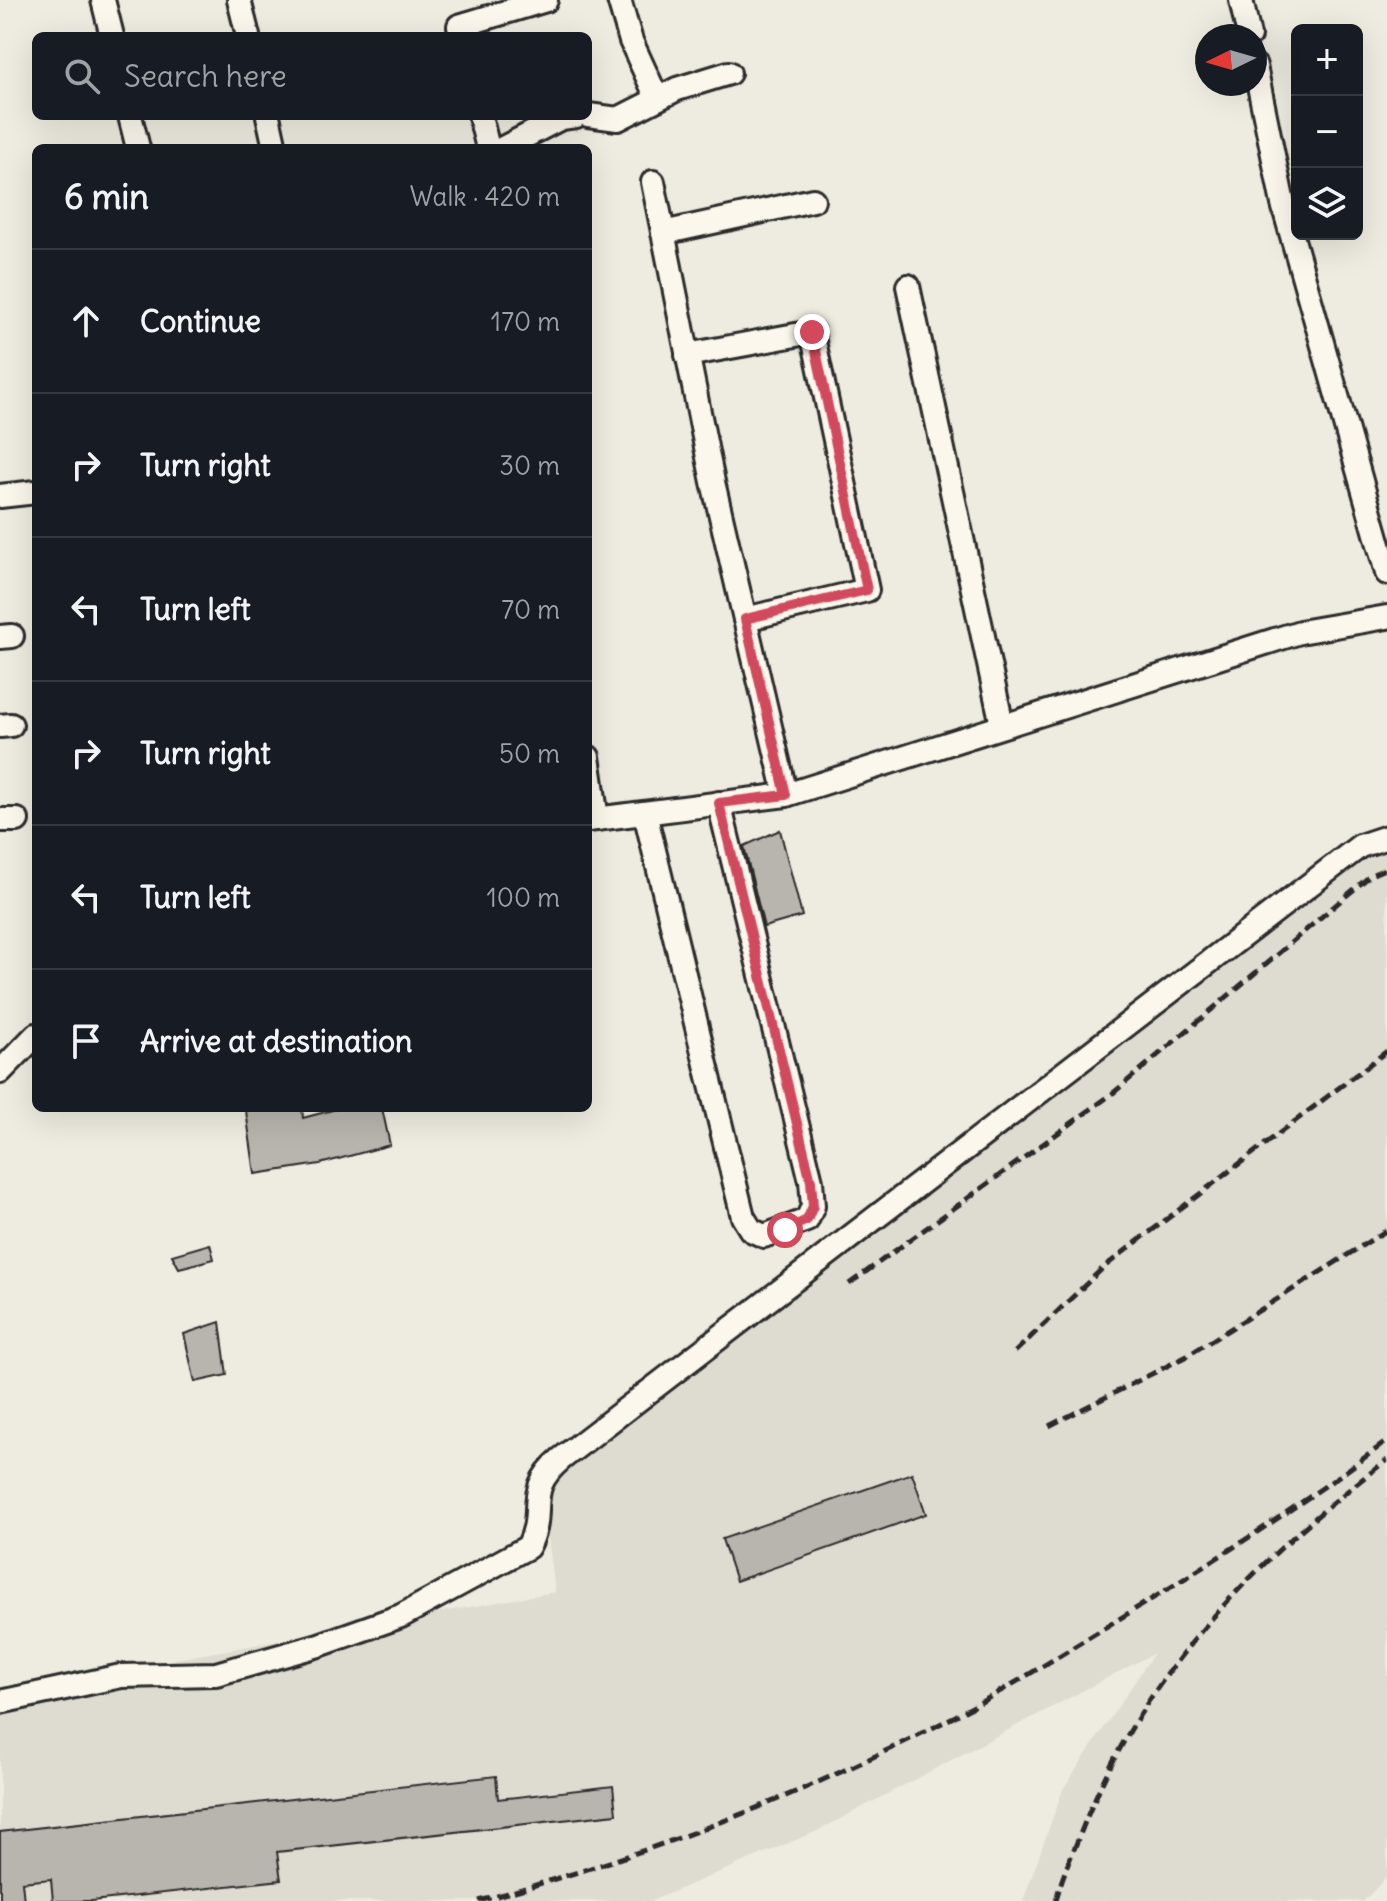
<!DOCTYPE html>
<meta charset="utf-8">
<style>
:root{--surface:#171b24;--page:#20242c;--text:#f1f3f6;--muted:#9ea1a6;--line:#363941}
body{margin:0;font-family:Delius,sans-serif;background:var(--page);color:var(--text)}
.controls{position:absolute;right:24px;top:24px;display:grid;overflow:hidden;border-radius:12px;box-shadow:0 8px 32px #0002}
.controls button{width:72px;height:72px;display:grid;place-items:center;padding:0;border:0;border-bottom:2px solid var(--line);background:var(--surface);color:var(--text);font:40px sans-serif}
.compass{position:absolute;left:1195px;top:24px;width:72px;height:72px;border-radius:50%;background:var(--surface);box-shadow:0 8px 32px #0002;rotate:265deg}
.stop{position:absolute;width:24px;height:24px;margin:-18px;border:6px solid #d1495b;border-radius:50%;background:#fff}
.stop.end{background:#d1495b;border-color:#fff;box-shadow:0 2px 8px #0008}
.list{margin:0;padding:0;list-style:none}
h2{display:flex;justify-content:space-between;align-items:center;height:104px;margin:0;padding:0 32px;font-size:34px}
h2 small{font-size:26px;font-weight:400;color:var(--muted)}
.list li{display:grid;grid-template-columns:52px 1fr auto;gap:24px;align-items:center;box-sizing:border-box;height:144px;padding:0 32px;border-top:2px solid var(--line)}
.list b{display:block;font-size:30px;white-space:nowrap}
.list em{font-size:26px;font-style:normal;color:var(--muted)}
.icon{flex:none;width:44px;height:44px;fill:none;stroke:currentColor;stroke-width:2;stroke-linecap:round;stroke-linejoin:round}
.map{position:relative;flex:none;width:1387px;height:1901px;overflow:hidden}
.search{position:absolute;background:var(--surface);box-shadow:0 8px 32px #0002;left:32px;top:32px;width:560px;height:88px;display:flex;align-items:center;gap:20px;box-sizing:border-box;padding:0 28px;border-radius:12px;color:var(--muted);font-size:30px}
.panel{position:absolute;background:var(--surface);box-shadow:0 8px 32px #0002;left:32px;top:144px;width:560px;height:968px;border-radius:12px}
.map>svg:first-child{display:block}
</style>
<div class="map">
<svg width="1387" height="1901" viewBox="0 0 1387 1901">
<rect width="100%" height="100%" fill="#eeebe0"/>
<filter id="ink" filterUnits="userSpaceOnUse"><feTurbulence type="fractalNoise" baseFrequency=".0125" numOctaves="2"/><feDisplacementMap in="SourceGraphic" scale="16" xChannelSelector="R" yChannelSelector="G"/><feConvolveMatrix kernelMatrix="1 2 1 2 8 2 1 2 1" color-interpolation-filters="sRGB"/></filter>
<g filter="url(#ink)">
<polygon fill="#dedbd1" points="1387,839 1387,1876 1364,1901 1023,1901 1063,1789 1154,1653 819,1830 651,1901 0,1901 0,1690 555,1592 541,1481"/>
<g fill="#b8b5ae" stroke="#2b2b2b" stroke-width="2">
<polygon points="780,830 802,916 764,927 744,846"/>
<polygon points="258,1108 302,1108 303,1118 340,1108 382,1108 390,1145 320,1164 255,1174 246,1111"/>
<polygon points="210,1244 214,1259 179,1268 172,1255"/>
<polygon points="220,1322 227,1375 195,1382 184,1334"/>
<polygon points="912,1473 926,1514 736,1581 722,1539"/>
<polygon points="496,1776 498,1799 613,1786 616,1814 277,1852 281,1880 92,1901 53,1901 51,1879 22,1882 24,1901 0,1901 0,1832"/>
</g>
<g fill="none" stroke-linecap="round" stroke-linejoin="round">
<defs>
<g id="minor">
<polyline points="103,0 112,36"/>
<polyline points="239,0 248,36"/>
<polyline points="619,0 631,41 657,98"/>
<polyline points="1241,0 1249,36"/>
<polyline points="461,36 459,26 546,0"/>
<polyline points="1255,66 1283,204 1387,573"/>
<polyline points="588,115 618,119 677,89 729,73"/>
<polyline points="130,116 138,148"/>
<polyline points="268,116 275,148"/>
<polyline points="480,116 488,148"/>
<polyline points="503,148 561,118 576,116"/>
<polyline points="653,182 713,482 786,795"/>
<polyline points="663,233 813,200"/>
<polyline points="908,286 1002,725"/>
<polyline points="687,355 812,332 867,590 745,619"/>
<polyline points="0,496 36,492"/>
<polyline points="0,637 12,636"/>
<polyline points="0,726 11,725"/>
<polyline points="588,757 597,819"/>
<polyline points="645,813 743,1217 751,1230 764,1236 807,1220 813,1206 811,1181 719,803"/>
<polyline points="0,820 17,820"/>
<polyline points="588,820 786,795 1300,632 1387,617"/>
<polyline points="0,1072 36,1035"/>
<path d="M 0,1702 L 121,1676 L 216,1674 L 319,1645 L 401,1616 L 528,1547 C 548,1509 522,1492 561,1459 L 1360,846 L 1387,837"/>
</g>
</defs>
<use href="#minor" stroke="#2b2b2b" stroke-width="28"/>
<use href="#minor" stroke="#fbf7ec" stroke-width="22"/>
<g stroke="#2b2b2b" stroke-width="5" stroke-dasharray="12 6" stroke-linecap="butt">
<polyline points="849,1284 1112,1094 1371,875 1387,868"/>
<polyline points="1015,1352 1104,1267 1387,1051"/>
<polyline points="1049,1426 1187,1356 1387,1230"/>
<path d="M 479,1901 C 652,1854 816,1791 974,1706 C 1022,1680 1068,1650 1114,1622 C 1208,1565 1299,1507 1387,1441"/>
<path d="M 1056,1901 C 1061,1878 1072,1855 1081,1832 C 1143,1672 1253,1562 1387,1460"/>
</g>
</g>
</g>
<g fill="none" stroke-linecap="round" stroke-linejoin="round" filter="url(#ink)">
<polyline stroke="#d1495b" stroke-width="10" points="785,1230 807,1220 813,1206 811,1181 719,803 786,795 745,619 867,590 812,332"/>
</g>
</svg>
<div class="controls">
<button>+</button>
<button>−</button>
<button><svg class="icon" aria-label="layers" viewBox="0 0 24 24"><path d="M12 4l9 5-9 5-9-5zM3 14l9 5 9-5"/></svg></button>
</div>
<svg class="compass" viewBox="-18 -18 36 36"><path d="M0-13l5 13h-10z" fill="#e53935"/><path d="M0 13l5-13h-10z" fill="#9ea1a6"/></svg>
<div class="stop" style="left:785px;top:1230px"></div>
<div class="stop end" style="left:812px;top:332px"></div>
<div class="search"><svg class="icon" aria-label="search" viewBox="0 0 24 24"><circle cx="10" cy="10" r="6"/><path d="M15 15l6 6"/></svg>Search here</div>
<section class="panel">
<h2>6 min<small>Walk · 420 m</small></h2>
<ul class="list">
<li><svg class="icon" aria-label="ahead" viewBox="0 0 24 24"><path d="M12 20V5M6 11l6-6 6 6"/></svg><div><b>Continue</b></div><em>170 m</em></li>
<li><svg class="icon" aria-label="right" viewBox="0 0 24 24"><path d="M7 20v-9h11M14 6l5 5-5 5"/></svg><div><b>Turn right</b></div><em>30 m</em></li>
<li><svg class="icon" aria-label="left" viewBox="0 0 24 24"><path d="M17 20v-9H6M10 6l-5 5 5 5"/></svg><div><b>Turn left</b></div><em>70 m</em></li>
<li><svg class="icon" aria-label="right" viewBox="0 0 24 24"><path d="M7 20v-9h11M14 6l5 5-5 5"/></svg><div><b>Turn right</b></div><em>50 m</em></li>
<li><svg class="icon" aria-label="left" viewBox="0 0 24 24"><path d="M17 20v-9H6M10 6l-5 5 5 5"/></svg><div><b>Turn left</b></div><em>100 m</em></li>
<li><svg class="icon" aria-label="arrive" viewBox="0 0 24 24"><path d="M6 21V4h12l-3 4 3 4H6"/></svg><div><b>Arrive at destination</b></div></li>
</ul>
</section>
</div>
